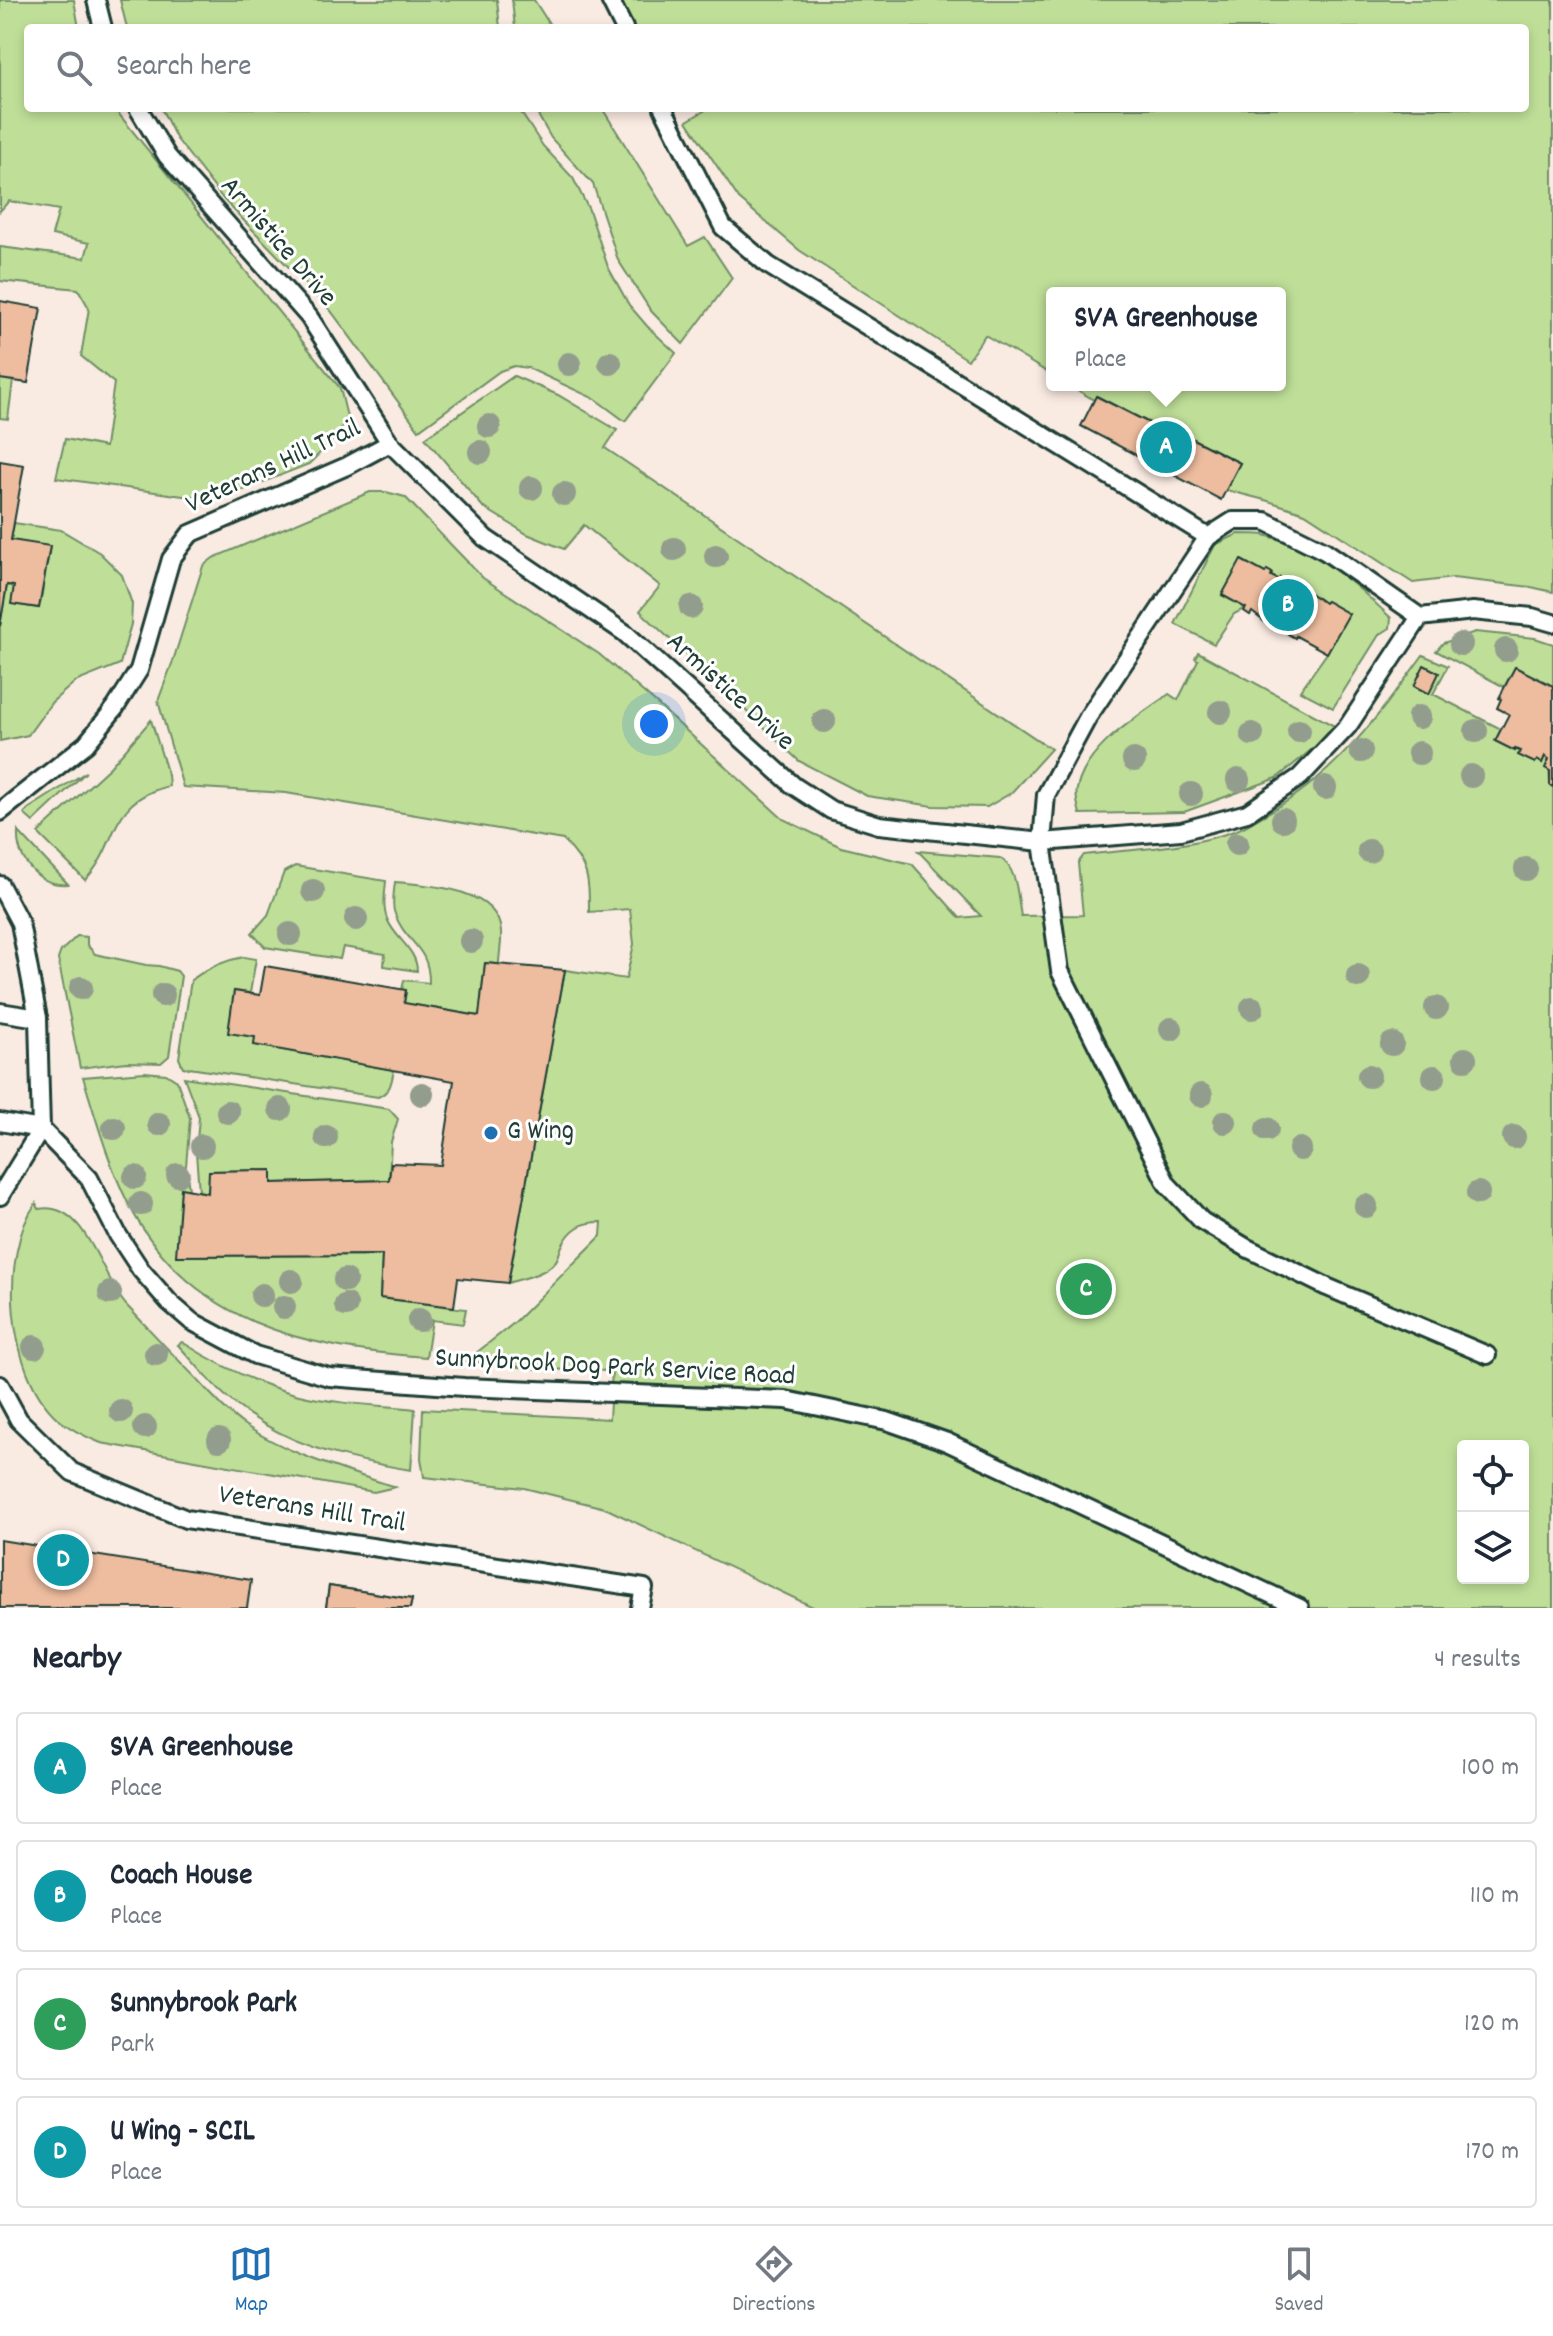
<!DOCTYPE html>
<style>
:root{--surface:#fff;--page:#f2f2f3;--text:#1f2937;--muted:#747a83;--line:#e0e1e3;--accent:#1f6fb2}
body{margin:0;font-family:Dekko,sans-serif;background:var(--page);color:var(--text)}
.controls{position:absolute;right:24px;bottom:24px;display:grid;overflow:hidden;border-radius:8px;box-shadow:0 4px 12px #0003}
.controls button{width:72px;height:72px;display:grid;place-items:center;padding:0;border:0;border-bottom:2px solid var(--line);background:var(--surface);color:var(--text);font:40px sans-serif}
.you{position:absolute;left:654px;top:724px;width:28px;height:28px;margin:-20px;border:6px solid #fff;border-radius:50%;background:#1a73e8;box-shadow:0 0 0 12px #1a73e833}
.badge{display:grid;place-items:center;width:52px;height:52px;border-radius:50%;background:var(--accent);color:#fff;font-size:26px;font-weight:700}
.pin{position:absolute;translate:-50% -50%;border:4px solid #fff;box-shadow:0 2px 8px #0006}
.popup{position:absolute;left:1046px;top:287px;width:240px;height:104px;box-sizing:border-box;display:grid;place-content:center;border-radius:8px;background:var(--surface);filter:drop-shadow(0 2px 6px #0005);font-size:26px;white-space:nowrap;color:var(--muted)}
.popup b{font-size:30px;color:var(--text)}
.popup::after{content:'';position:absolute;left:50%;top:100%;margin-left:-16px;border:16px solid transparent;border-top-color:var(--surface)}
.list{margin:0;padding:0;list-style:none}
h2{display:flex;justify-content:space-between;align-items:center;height:104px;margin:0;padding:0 32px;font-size:34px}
h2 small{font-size:26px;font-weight:400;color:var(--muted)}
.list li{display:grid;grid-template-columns:52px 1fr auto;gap:24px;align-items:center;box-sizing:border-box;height:112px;margin:0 16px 16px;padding:0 16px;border:2px solid var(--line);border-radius:8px}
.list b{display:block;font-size:30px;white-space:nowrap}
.list p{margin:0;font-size:26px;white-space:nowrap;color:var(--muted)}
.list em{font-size:26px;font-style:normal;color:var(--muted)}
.icon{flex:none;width:44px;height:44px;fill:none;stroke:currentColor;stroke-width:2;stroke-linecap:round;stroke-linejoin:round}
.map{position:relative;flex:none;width:1553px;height:1608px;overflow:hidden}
.search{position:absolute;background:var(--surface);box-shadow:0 4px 12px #0003;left:24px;right:24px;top:24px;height:88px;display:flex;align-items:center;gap:20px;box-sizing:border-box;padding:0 28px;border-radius:8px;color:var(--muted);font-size:30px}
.sheet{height:616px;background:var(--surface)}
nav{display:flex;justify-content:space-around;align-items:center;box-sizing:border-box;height:112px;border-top:2px solid var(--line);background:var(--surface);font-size:22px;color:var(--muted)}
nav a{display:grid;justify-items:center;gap:4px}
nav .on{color:var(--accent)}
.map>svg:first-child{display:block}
</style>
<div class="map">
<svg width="1553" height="1608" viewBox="0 0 1553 1608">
<rect width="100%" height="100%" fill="#faebe2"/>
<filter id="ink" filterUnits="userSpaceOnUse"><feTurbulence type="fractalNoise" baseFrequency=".0125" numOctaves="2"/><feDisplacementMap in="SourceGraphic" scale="16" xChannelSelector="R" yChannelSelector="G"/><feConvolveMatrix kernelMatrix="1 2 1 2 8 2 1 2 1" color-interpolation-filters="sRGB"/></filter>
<g filter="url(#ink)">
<g fill="#bfdf98" stroke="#6f8e66" stroke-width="2" fill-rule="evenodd">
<polygon points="0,0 74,0 79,28 28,28 28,108 114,108 340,388 347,417 337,436 309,464 228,496 183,496 56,478 65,439 105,447 114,383 81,356 89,308 78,289 0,281 0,247 85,258 89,243 52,235 59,210 9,201 0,211"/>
<polygon points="120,0 497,0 500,28 127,28"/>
<polygon points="512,0 534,0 552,28 515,28"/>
<polygon points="619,0 1553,0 1553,592 1531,587 1453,578 1413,583 1305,513 1265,500 1226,490 1240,463 1170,427 1167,432 1097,396 1094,400 1069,385 1280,385 1280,293 1052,293 1052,375 985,335 968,360 799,250 739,199 687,121 709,108 1525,108 1525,28 633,28"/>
<polygon points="161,108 518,108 543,146 573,178 589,210 608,267 629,305 647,326 676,353 625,421 595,399 528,368 514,366 500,371 419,430 331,311 224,200 176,138"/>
<polygon points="534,108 602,108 688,246 705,237 732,278 683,344 651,311 618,260 593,184 551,138"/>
<polygon points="514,376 558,395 617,430 605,448 1051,749 1011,793 987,807 933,806 867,796 799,761 640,611 660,586 584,525 564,549 527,534 483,507 425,438"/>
<polygon points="0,379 13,381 8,419 0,418"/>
<path d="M 370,492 L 386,492 L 405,497 L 483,578 L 599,654 L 656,703 L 783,819 L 841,847 L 912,864 L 960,918 L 981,916 L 918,851 L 1000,858 C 1018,869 1017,896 1021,916 L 1083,915 L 1078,863 L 1084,855 C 1132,849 1189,848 1234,831 C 1246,827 1256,819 1266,814 C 1336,775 1377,718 1423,655 L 1448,666 L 1433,694 L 1501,729 L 1495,741 L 1514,751 L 1515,749 L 1520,751 L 1519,755 L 1535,763 L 1537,760 L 1542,763 L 1545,756 L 1549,759 L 1550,785 L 1553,787 L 1553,1608 L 815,1608 L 605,1508 L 524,1488 L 424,1477 L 421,1458 L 423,1409 L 609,1419 L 612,1371 L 538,1369 L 466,1361 L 514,1323 L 601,1236 L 602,1222 C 582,1222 571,1228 562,1246 C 559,1252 559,1259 554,1263 C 543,1275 523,1278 508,1283 L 565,970 L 626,979 L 634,944 L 630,909 L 589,912 C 589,877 589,866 563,840 L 286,793 L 183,787 L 158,701 L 173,661 L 203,566 L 213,558 ZM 1463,1446 L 1523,1446 L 1523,1578 L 1463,1578 Z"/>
<polygon points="14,523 61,530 100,553 122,575 132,604 131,624 120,664 75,682 52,702 28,735 0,741 0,626 7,585 14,586 12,604 39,608 50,547 11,540"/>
<path d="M 1238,534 C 1246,534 1256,534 1264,535 C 1313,547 1356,584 1391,618 L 1390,628 L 1379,635 L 1333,708 L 1300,691 L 1327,653 L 1349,614 L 1326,601 L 1324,603 L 1310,593 L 1308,595 L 1295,585 L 1293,587 L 1280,578 L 1279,580 L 1271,576 L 1272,573 L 1267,570 L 1265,573 L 1242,560 L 1222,595 L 1246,608 L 1234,614 L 1214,644 L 1175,624 L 1215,545 Z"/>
<polygon points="1475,632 1535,638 1553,644 1553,686 1515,667 1504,687 1436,651 1443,643"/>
<path d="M 1198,652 L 1338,728 L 1277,778 L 1184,812 L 1080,814 C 1078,806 1075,797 1077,789 C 1086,747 1137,717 1169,694 L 1178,700 L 1198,660 L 1195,658 Z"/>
<path d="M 151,720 L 168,775 L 169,786 C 106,801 120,845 85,880 L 38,833 L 110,767 Z"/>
<polygon points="86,772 33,822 24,814 28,809"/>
<path d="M 18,831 L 68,884 C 39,887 16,859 18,831 Z"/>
<path d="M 295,866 L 386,881 C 385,893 382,909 388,921 C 396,939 417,950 417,971 L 384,966 L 385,954 L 343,947 L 340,959 L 265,947 L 252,933 L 268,915 L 284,872 Z"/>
<path d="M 395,882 C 428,885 498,888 501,932 C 502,942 499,954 499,964 L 485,963 L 479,1016 L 404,1003 L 406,991 L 402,990 L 404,980 L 429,983 C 430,946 405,943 395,914 C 391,905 394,892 395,882 Z"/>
<polygon points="77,936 87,937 87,945 95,954 146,965 159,966 177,971 181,976 169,1056 161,1063 126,1062 80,1068 58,959 61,951"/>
<path d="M 244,957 L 256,959 L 250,993 L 234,991 L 229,1033 L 255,1037 L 254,1045 L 394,1070 C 391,1084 391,1091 378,1097 L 183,1067 L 179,1058 L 191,980 C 206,969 225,960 244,957 Z"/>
<path d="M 145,1072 L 166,1074 L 177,1081 L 190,1118 L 186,1166 L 189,1190 L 181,1189 L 177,1256 L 382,1255 L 380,1298 L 466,1309 L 463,1324 L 432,1320 L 426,1357 C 303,1348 190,1324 128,1203 C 108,1163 96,1119 83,1077 Z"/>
<polygon points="184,1077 389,1109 398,1119 391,1142 389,1180 272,1183 272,1170 210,1171 208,1193 199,1191 196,1153 199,1117"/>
<path d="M 36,1203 L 39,1209 C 87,1200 101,1279 127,1306 C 150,1330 172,1354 195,1377 C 210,1393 225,1411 243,1424 C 289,1455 344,1470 395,1487 L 374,1492 L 101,1443 C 86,1437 70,1429 58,1419 C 5,1371 0,1253 36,1203 Z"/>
<path d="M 182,1342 C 218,1365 256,1384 299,1395 C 336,1404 377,1405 415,1409 L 411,1470 C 344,1459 282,1445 229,1399 C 210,1383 195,1363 178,1345 Z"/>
</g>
<g fill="#eebd9f" stroke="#1f3d34" stroke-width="2">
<polygon points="0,301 41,308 28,383 0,379"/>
<polygon points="1096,396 1167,432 1169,427 1240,463 1221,500 1081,426"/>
<polygon points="0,461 24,465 11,540 50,546 39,608 11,604 14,586 7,585 0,626"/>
<polygon points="1241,560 1265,573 1267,570 1272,573 1271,576 1279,580 1280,578 1293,587 1295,585 1308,595 1310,593 1324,603 1326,601 1349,614 1327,653 1296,636 1295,638 1288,634 1289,632 1281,628 1280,630 1268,620 1266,623 1252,612 1250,615 1244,611 1246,608 1222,595"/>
<polygon points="1424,665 1439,673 1429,694 1414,686"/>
<polygon points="1515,667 1553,686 1553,787 1550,785 1550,771 1545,768 1549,759 1545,756 1542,763 1537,760 1535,763 1518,755 1520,751 1515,749 1515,751 1495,741 1509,714 1497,708 1501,699 1499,698"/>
<polygon points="485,963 565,970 508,1283 458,1278 454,1307 380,1298 382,1255 176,1256 181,1188 208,1193 209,1171 272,1170 272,1183 389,1180 391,1163 441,1165 454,1081 254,1045 255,1037 228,1033 234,991 260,995 265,966 406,990 404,1003 479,1016"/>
<polygon points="0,1540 251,1580 247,1608 0,1608"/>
<polygon points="329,1586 412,1599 410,1608 326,1608"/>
<polygon points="329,1586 412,1599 410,1608 326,1608"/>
</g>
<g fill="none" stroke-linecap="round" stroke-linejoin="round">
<defs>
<g id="lane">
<polyline points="96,0 103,28"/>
<polyline points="610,0 624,28"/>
<polyline points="138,108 167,156 309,317 390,443 485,538 625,633 794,786 831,810 879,825 1042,842 1181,831 1247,813 1300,777 1348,726 1420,617"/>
<polyline points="663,108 723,227 768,265 1208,537 1233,521 1265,521 1325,551 1420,617 1473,611 1532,617 1553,623"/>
<polyline points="1208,537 1088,717 1046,795 1042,842 1060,971 1167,1184 1202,1221 1247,1248 1327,1287 1487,1355"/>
<polyline points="0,812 86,744 115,708 139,670 171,559 190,534 347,466 390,443"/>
<polyline points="0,885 20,923 38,1018 41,1129 0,1196"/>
<polyline points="0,1012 38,1018"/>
<polyline points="0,1122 41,1129"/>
<polyline points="41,1129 89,1178 118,1235 141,1270 169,1302 191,1321 255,1355 329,1377 464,1387 786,1400 887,1421 947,1442 1300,1608"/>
<polyline points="0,1385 19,1420 72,1472 186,1519 644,1588 640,1608"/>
</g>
</defs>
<use href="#lane" stroke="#1f3d34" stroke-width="22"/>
<use href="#lane" stroke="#fff" stroke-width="16"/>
</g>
<g fill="#939d8d">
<circle cx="610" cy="363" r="12"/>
<circle cx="569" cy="364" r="12"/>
<circle cx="489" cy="426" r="12"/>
<circle cx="480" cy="452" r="12"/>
<circle cx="531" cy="488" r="12"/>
<circle cx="564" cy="494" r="12"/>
<circle cx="674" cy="549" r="12"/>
<circle cx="716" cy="556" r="12"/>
<circle cx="691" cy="607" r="12"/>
<circle cx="1461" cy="644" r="12"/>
<circle cx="1506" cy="650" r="12"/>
<circle cx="1220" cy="712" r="12"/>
<circle cx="1419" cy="717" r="12"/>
<circle cx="824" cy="721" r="12"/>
<circle cx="1299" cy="731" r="12"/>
<circle cx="1476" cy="731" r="12"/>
<circle cx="1252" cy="734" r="12"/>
<circle cx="1361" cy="751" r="12"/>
<circle cx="1419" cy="753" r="12"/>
<circle cx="1134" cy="760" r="12"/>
<circle cx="1471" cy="776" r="12"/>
<circle cx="1238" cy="780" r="12"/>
<circle cx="1325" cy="788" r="12"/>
<circle cx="1191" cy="794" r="12"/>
<circle cx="1283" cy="820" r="12"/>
<circle cx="1237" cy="844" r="12"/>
<circle cx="1369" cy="851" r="12"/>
<circle cx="1526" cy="869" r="12"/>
<circle cx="313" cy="891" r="12"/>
<circle cx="356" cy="919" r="12"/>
<circle cx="290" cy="934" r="12"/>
<circle cx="471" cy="941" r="12"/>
<circle cx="1358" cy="976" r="12"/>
<circle cx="81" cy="988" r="12"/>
<circle cx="163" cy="995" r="12"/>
<circle cx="1252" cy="1008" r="12"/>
<circle cx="1436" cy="1008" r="12"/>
<circle cx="1171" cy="1029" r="12"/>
<circle cx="1392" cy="1044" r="12"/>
<circle cx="1465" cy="1059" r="12"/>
<circle cx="1369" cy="1076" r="12"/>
<circle cx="1434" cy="1077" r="12"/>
<circle cx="422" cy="1094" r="12"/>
<circle cx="1201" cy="1095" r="12"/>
<circle cx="280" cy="1109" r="12"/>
<circle cx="228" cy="1112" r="12"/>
<circle cx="1225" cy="1122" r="12"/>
<circle cx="159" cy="1124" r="12"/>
<circle cx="114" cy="1128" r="12"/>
<circle cx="1267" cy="1129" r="12"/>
<circle cx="326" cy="1137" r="12"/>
<circle cx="1514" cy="1137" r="12"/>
<circle cx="202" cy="1146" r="12"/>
<circle cx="1300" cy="1149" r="12"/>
<circle cx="178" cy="1175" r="12"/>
<circle cx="135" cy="1177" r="12"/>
<circle cx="1478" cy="1193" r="12"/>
<circle cx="141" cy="1204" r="12"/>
<circle cx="1366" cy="1206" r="12"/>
<circle cx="345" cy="1280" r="12"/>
<circle cx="291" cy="1281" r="12"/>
<circle cx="110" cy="1293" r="12"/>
<circle cx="262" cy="1295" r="12"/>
<circle cx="346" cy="1305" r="12"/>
<circle cx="284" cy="1307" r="12"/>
<circle cx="419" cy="1320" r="12"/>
<circle cx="34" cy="1347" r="12"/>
<circle cx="156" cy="1354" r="12"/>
<circle cx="121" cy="1411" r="12"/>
<circle cx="145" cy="1427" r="12"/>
<circle cx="219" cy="1440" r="12"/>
</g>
</g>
<circle fill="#1f6fb2" stroke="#fff" stroke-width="3" cx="491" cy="1133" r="8"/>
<g text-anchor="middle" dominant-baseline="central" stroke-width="6" stroke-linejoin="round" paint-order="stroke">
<g font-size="28" fill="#1f3d34" stroke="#fff">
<text transform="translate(277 243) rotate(49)">Armistice Drive</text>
<text transform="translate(274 468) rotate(-25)">Veterans Hill Trail</text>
<text transform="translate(729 693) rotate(42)">Armistice Drive</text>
<text transform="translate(615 1369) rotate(3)">Sunnybrook Dog Park Service Road</text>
<text transform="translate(312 1511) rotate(9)">Veterans Hill Trail</text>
</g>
<g font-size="28" fill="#1f3d34" stroke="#fff" text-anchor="start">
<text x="507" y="1133">G Wing</text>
</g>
</g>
</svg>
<div class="controls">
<button><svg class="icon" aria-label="locate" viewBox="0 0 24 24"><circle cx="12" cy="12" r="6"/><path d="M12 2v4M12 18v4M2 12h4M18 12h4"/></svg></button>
<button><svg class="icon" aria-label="layers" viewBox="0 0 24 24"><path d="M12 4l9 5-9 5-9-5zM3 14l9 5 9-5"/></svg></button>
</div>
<div class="you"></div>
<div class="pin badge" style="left:1166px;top:447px;background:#0f9aa8">A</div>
<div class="popup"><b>SVA Greenhouse</b>Place</div>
<div class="pin badge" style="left:1288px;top:605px;background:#0f9aa8">B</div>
<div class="pin badge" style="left:1086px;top:1289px;background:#2e9e5b">C</div>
<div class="pin badge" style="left:63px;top:1560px;background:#0f9aa8">D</div>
<div class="search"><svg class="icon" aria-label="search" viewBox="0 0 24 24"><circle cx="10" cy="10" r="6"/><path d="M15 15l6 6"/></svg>Search here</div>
</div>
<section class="sheet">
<h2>Nearby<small>4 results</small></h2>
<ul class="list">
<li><span class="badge" style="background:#0f9aa8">A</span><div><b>SVA Greenhouse</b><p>Place</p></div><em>100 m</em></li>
<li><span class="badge" style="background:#0f9aa8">B</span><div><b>Coach House</b><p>Place</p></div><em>110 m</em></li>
<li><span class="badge" style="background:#2e9e5b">C</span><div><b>Sunnybrook Park</b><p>Park</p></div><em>120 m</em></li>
<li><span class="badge" style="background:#0f9aa8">D</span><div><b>U Wing - SCIL</b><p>Place</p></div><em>170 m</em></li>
</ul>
</section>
<nav>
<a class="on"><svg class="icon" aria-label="map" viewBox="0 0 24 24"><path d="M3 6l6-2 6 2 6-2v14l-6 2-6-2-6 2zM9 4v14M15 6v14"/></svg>Map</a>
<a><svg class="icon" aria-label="directions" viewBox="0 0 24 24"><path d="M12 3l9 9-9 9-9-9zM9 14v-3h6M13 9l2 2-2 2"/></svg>Directions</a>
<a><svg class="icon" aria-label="saved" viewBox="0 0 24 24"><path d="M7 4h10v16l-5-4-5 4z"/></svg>Saved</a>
</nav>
